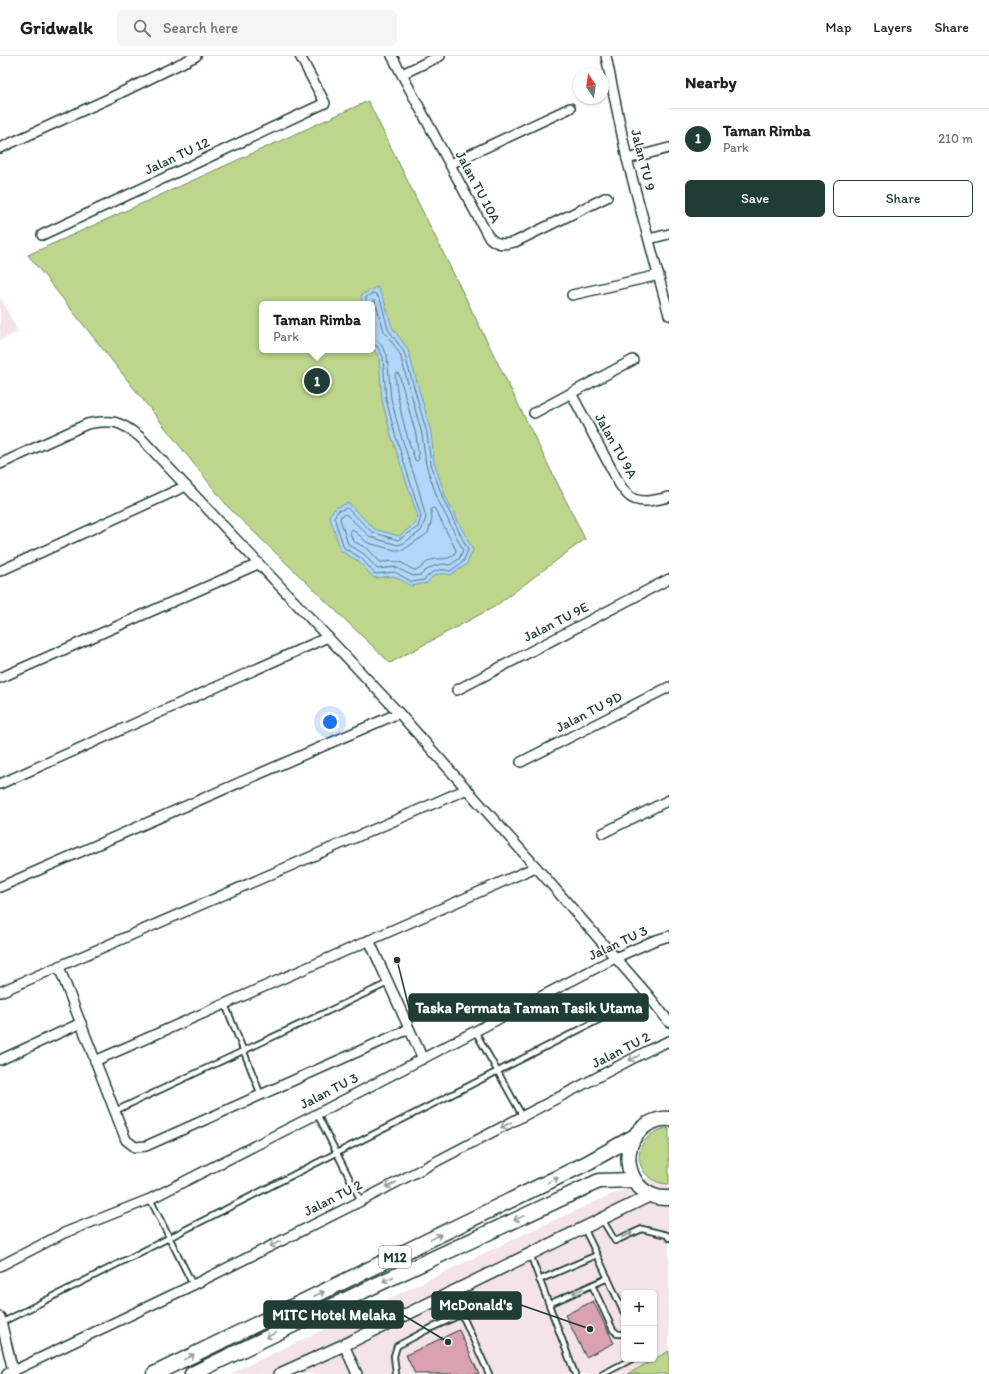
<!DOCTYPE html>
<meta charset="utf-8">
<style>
:root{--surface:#fff;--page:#f6f6f6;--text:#202124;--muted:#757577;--line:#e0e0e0;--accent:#1f3d34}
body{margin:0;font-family:Itim,sans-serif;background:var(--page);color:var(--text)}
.controls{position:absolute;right:12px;bottom:12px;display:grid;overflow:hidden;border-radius:6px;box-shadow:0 1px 3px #0004}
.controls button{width:36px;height:36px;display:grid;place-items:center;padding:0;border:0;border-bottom:1px solid var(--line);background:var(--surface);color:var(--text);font:20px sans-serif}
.compass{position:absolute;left:573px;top:12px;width:36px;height:36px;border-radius:50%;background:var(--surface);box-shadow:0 1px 3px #0004;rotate:347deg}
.you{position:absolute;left:330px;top:666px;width:14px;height:14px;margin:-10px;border:3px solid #fff;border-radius:50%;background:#1a73e8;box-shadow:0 0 0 6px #1a73e833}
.badge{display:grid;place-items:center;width:26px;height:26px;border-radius:50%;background:var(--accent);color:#fff;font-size:13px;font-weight:700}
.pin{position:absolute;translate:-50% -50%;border:2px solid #fff;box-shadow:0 1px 4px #0006}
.popup{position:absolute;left:259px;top:245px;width:116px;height:52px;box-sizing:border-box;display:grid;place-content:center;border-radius:6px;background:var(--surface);filter:drop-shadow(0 1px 3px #0005);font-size:13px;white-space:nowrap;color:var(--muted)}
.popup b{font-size:15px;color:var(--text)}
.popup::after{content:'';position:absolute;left:50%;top:100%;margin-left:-8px;border:8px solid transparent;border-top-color:var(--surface)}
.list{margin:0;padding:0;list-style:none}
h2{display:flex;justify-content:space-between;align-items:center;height:52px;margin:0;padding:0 16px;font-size:17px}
h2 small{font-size:13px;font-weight:400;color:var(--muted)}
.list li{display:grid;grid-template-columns:26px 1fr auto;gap:12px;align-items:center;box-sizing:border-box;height:60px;padding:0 16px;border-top:1px solid var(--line)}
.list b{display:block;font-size:15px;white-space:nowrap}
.list p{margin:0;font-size:13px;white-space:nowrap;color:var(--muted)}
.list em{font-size:13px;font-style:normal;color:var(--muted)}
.actions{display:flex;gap:8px;padding:12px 16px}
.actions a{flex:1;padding:9px 0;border:1px solid var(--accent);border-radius:6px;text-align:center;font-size:14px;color:var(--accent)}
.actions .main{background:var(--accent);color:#fff}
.icon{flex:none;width:22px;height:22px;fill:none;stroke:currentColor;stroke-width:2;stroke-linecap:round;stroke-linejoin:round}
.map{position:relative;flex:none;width:669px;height:1318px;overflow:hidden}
header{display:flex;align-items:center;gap:24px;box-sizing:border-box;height:56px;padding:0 20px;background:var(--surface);border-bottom:1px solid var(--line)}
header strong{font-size:19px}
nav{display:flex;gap:22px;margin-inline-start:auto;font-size:14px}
.search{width:280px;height:36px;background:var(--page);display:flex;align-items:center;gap:10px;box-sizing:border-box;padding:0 14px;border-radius:6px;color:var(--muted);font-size:15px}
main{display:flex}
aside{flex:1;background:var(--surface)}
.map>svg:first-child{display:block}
</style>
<header>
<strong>Gridwalk</strong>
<div class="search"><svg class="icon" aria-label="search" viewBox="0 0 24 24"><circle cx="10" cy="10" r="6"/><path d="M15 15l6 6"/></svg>Search here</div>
<nav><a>Map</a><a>Layers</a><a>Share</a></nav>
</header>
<main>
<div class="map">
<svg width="669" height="1318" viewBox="0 0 669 1318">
<rect width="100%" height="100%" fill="#fff"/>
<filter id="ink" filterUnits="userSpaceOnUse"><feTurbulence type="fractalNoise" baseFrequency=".025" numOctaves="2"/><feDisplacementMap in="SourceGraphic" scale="8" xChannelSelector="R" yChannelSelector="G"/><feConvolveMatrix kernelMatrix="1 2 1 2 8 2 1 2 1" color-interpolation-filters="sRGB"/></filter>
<g filter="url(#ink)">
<g fill="#f4e3e8" fill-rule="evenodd">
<polygon points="0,240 18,276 0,284"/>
<path d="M 669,1113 L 669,1318 L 230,1318 L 537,1172 ZM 624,1237 L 654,1237 L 654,1303 L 624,1303 Z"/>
</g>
<g fill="#bdd68c" stroke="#6e8a60" fill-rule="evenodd">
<path d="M 368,45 L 585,483 L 494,551 L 390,607 L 229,452 L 28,199 ZM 262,248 L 372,248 L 372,294 L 262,294 Z"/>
<path d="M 666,1072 L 669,1073 L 669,1128 C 633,1127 627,1081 666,1072 Z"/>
<polygon points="669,1295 669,1318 628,1318"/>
</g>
<path fill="#b0d6f9" stroke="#7699aa" d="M 377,231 L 384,244 L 392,271 L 408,294 L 431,376 L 434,406 L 446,442 L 473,494 L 466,509 L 450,519 C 440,516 433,518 427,527 L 411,530 L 394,520 L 374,522 L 358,505 L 341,495 L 329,459 L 336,452 L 348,447 L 374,473 L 399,480 L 415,468 L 418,461 L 391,379 L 382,344 L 379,302 L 372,290 L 372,248 L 362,248 L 361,239 Z"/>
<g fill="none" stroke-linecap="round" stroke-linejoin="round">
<g stroke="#597a83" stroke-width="1">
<path d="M 366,248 L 366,241 L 374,237 L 376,238 L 381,246 L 388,273 L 404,296 L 427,377 L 431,408 L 443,443 L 468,494 L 463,506 L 450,515 C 438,512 432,515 424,524 L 412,526 L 395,516 L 375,518 L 361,502 L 344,492 L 334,461 L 338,455 L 347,452 L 372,476 L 398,484 L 418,471 L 421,460 L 395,378 L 386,343 L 383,301 L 377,290 L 372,289"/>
<polyline points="371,248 372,245 375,245 384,275 400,298 422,378 426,409 438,444 463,494 459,503 450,509 443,508 434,510 425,515 421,519 413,520 395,511 377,513 364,498 348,488 340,463 341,460 346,458 370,481 398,489 404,487 421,475 426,462 418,431 400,377 391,343 387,299 380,287 376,284 372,284"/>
<path d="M 397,317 L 399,318 L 416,379 L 419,403 L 417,405 L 415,404 C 405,376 398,348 395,319 Z"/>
<path d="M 433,452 L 435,453 L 456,494 C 452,507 439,500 429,505 C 425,507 420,514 416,514 C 411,514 406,509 402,507 C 395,504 387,506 380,506 L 368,493 L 353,485 L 350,476 L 352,473 L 368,487 L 395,494 L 403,494 L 428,477 L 432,463 L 431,454 Z"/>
</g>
</g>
<g fill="#daa1b2" stroke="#1f3d34">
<polygon points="593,1245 614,1287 586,1301 565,1259"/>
<polygon points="459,1274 479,1318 415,1318 406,1299"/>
</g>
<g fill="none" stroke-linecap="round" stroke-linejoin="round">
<defs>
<g id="service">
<polyline points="225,948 261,1039"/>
<polyline points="475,975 523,1061"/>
<polyline points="115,1055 388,927"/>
<polyline points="317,1058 361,1145"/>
<polyline points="150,1143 193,1229"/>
<polyline points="602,1163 615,1185 642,1173 667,1179 669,1182"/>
<polyline points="584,1172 597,1199"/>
<polyline points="530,1198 575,1318"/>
<polyline points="539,1224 597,1199 624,1257"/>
<polyline points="592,1229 613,1274 618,1278 624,1278"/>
<polyline points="549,1248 608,1222"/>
<polyline points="1,1267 648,939"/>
<polyline points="396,1318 394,1300 397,1290 429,1273 460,1259 464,1263 489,1318"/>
<polyline points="603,1318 632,1303"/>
</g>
<g id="minor">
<path d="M 392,0 L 488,180 C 496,189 503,189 515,186 L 607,141"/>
<polyline points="606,0 627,103 669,259"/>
<polyline points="402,18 440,0"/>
<polyline points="0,92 108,43 196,0"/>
<polyline points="627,103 669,92"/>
<polyline points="450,108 570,52"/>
<polyline points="42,179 325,47 300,0"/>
<polyline points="649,183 669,178"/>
<polyline points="572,239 659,219"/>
<path d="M 571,337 L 620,429 C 622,432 625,436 628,439 C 638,449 657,444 669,441"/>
<polyline points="534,357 633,304"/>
<path d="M 0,408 L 87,368 C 113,363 120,365 140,381 L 399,657 L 536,811 L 648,939 L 669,966"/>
<polyline points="0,515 186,430"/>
<polyline points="0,622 258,508"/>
<polyline points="457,634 669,523"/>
<polyline points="521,706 669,631"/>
<polyline points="0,728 328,581"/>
<polyline points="603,777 669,744"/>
<polyline points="0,831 399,657"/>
<polyline points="369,884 423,1003"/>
<polyline points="59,911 126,1084 135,1091 146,1090 409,973"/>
<polyline points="0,936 467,733"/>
<polyline points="0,1004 81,967"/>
<polyline points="95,1005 536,811"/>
<polyline points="0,1210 64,1177 150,1143 317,1058 615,902 653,885 669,880"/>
<polyline points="0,1261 13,1315"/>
<polyline points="344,1289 357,1318"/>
<polyline points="7,1318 193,1229 361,1145 651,993 669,985"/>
</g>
<polyline id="tertiary" points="280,1318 344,1289 651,1139"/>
<g id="primary">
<path d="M 669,1063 C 662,1062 654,1065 648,1068 C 613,1088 628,1145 669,1142"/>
<polyline points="154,1318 587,1107 635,1080"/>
<polyline points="192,1318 376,1229 599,1125 634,1124"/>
</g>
</defs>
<use href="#service" stroke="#1f3d34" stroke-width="8"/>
<use href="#minor" stroke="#1f3d34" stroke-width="12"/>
<use href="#tertiary" stroke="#1f3d34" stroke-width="14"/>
<use href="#primary" stroke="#1f3d34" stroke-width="17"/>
<use href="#service" stroke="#fff" stroke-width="4.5"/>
<use href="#minor" stroke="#fff" stroke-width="9"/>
<use href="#tertiary" stroke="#fff" stroke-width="11"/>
<use href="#primary" stroke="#fff" stroke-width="14"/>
</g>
<defs><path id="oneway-shaft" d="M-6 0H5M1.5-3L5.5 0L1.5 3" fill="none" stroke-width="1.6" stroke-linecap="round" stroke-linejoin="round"/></defs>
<g stroke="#8f9e9a">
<use href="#oneway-shaft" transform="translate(634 1002) rotate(152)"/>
<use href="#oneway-shaft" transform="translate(506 1069) rotate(153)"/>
<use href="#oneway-shaft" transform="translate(553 1124) rotate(-26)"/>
<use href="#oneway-shaft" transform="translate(391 1129) rotate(153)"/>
<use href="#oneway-shaft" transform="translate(519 1162) rotate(155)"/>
<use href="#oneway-shaft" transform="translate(627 1179) rotate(-24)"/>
<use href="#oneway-shaft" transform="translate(436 1181) rotate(-26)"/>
<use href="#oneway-shaft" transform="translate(275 1188) rotate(153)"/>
<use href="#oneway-shaft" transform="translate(388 1223) rotate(155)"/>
<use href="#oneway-shaft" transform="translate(578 1235) rotate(156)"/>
<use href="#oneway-shaft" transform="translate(319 1238) rotate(-26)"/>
<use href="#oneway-shaft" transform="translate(271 1279) rotate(154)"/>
<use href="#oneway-shaft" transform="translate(189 1301) rotate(-26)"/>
</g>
</g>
<g text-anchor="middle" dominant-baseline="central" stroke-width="3.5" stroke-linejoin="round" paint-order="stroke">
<rect fill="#fff" stroke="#627771" stroke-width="1" x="379" y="1190" width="32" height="22" rx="3"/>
<g font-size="13" font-weight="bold" fill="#1f3d34">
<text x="395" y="1201">M12</text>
</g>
<g font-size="14" fill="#1f3d34" stroke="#fff">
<text transform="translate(177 100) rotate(-25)">Jalan TU 12</text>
<text transform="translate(643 104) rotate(76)">Jalan TU 9</text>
<text transform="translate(478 131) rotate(62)">Jalan TU 10A</text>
<text transform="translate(616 390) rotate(61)">Jalan TU 9A</text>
<text transform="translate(556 566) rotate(-27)">Jalan TU 9E</text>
<text transform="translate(589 656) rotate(-27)">Jalan TU 9D</text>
<text transform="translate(618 887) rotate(-25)">Jalan TU 3</text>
<text transform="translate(621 994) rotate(-27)">Jalan TU 2</text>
<text transform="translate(329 1035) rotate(-27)">Jalan TU 3</text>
<text transform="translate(333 1142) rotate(-27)">Jalan TU 2</text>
</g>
</g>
<path fill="none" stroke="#1f3d34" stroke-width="1.5" d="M397 904L409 952M590 1273L521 1249M448 1286L403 1259"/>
<g fill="#1f3d34" stroke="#fff" stroke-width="1.5">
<circle cx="397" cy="904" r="4"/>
<circle cx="590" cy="1273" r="4"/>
<circle cx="448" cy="1286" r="4"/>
</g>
<g fill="#1f3d34" stroke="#1f3d34" stroke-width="1.5">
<rect x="409" y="938" width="239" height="27" rx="4"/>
<rect x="432" y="1236" width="89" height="27" rx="4"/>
<rect x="264" y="1245" width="139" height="27" rx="4"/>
</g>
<g font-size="15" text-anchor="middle" font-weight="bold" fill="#fff">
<text x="529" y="957">Taska Permata Taman Tasik Utama</text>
<text x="476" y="1254">McDonald's</text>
<text x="334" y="1264">MITC Hotel Melaka</text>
</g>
</svg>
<div class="controls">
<button>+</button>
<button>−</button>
</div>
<svg class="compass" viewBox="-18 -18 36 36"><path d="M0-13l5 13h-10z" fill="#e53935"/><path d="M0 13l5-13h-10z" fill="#757577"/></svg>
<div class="you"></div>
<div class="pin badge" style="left:317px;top:325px">1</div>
<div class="popup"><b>Taman Rimba</b>Park</div>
</div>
<aside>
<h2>Nearby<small></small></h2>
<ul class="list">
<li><span class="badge">1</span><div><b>Taman Rimba</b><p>Park</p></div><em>210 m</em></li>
</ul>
<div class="actions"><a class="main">Save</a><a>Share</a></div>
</aside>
</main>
